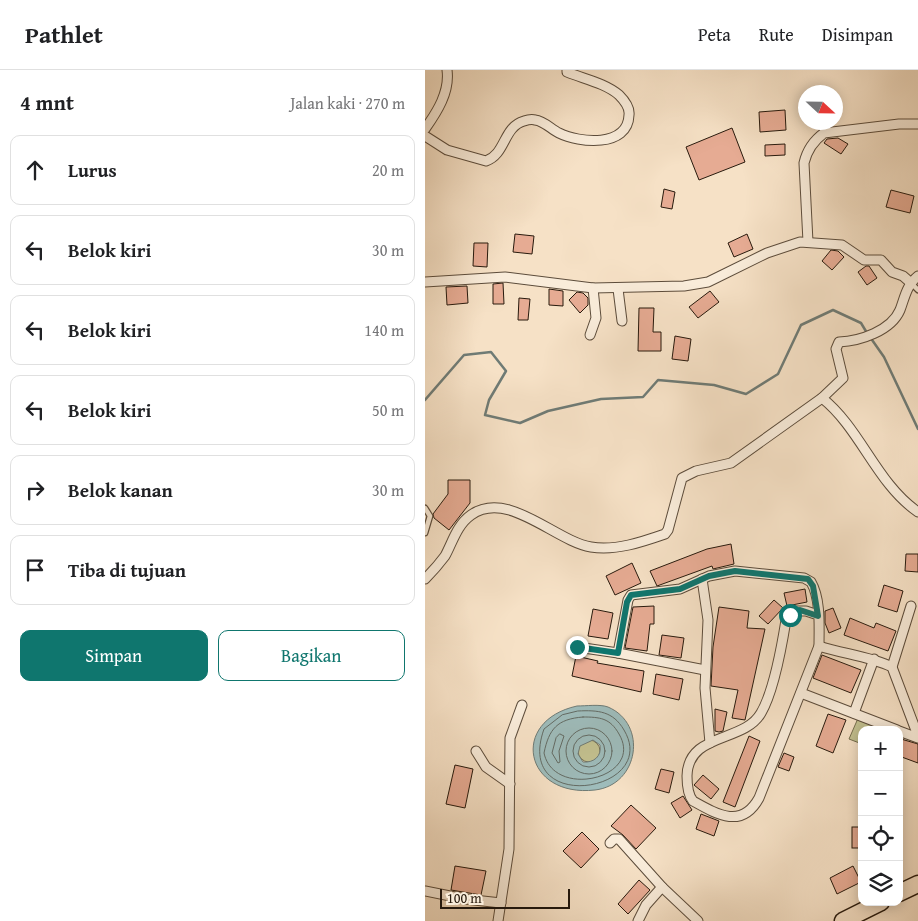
<!DOCTYPE html>
<html lang="id">
<meta charset="utf-8">
<style>
:root{--surface:#fff;--page:#f6f6f6;--text:#202124;--muted:#757577;--line:#e0e0e0;--accent:#0f766e}
body{margin:0;font-family:"Gentium Book Plus",serif;background:var(--page);color:var(--text)}
.controls{position:absolute;right:15px;bottom:15px;display:grid;overflow:hidden;border-radius:10px;box-shadow:0 2px 12px #0003}
.controls button{width:45px;height:45px;display:grid;place-items:center;padding:0;border:0;border-bottom:1px solid var(--line);background:var(--surface);color:var(--text);font:25px sans-serif}
.compass{position:absolute;left:373px;top:15px;width:45px;height:45px;border-radius:50%;background:var(--surface);box-shadow:0 2px 12px #0003;rotate:112deg}
.scale{position:absolute;left:15px;bottom:12px;width:130px;box-sizing:border-box;padding-left:5px;border:2px solid #281a0d;border-top:0;font-size:14px;line-height:18px;white-space:nowrap;color:#281a0d;-webkit-text-stroke:4px #f9ecda;paint-order:stroke}
.stop{position:absolute;width:15px;height:15px;margin:-11px;border:4px solid #0f766e;border-radius:50%;background:#fff}
.stop.end{background:#0f766e;border-color:#fff;box-shadow:0 1px 5px #0008}
.list{margin:0;padding:0;list-style:none}
h2{display:flex;justify-content:space-between;align-items:center;height:65px;margin:0;padding:0 20px;font-size:21px}
h2 small{font-size:16px;font-weight:400;color:var(--muted)}
.list li{display:grid;grid-template-columns:32px 1fr auto;gap:15px;align-items:center;box-sizing:border-box;height:70px;margin:0 10px 10px;padding:0 10px;border:1px solid var(--line);border-radius:10px}
.list b{display:block;font-size:19px;white-space:nowrap}
.list em{font-size:16px;font-style:normal;color:var(--muted)}
.actions{display:flex;gap:10px;padding:15px 20px}
.actions a{flex:1;padding:11px 0;border:1px solid var(--accent);border-radius:10px;text-align:center;font-size:18px;color:var(--accent)}
.actions .main{background:var(--accent);color:#fff}
.icon{flex:none;width:28px;height:28px;fill:none;stroke:currentColor;stroke-width:2;stroke-linecap:round;stroke-linejoin:round}
.map{position:relative;flex:none;width:493px;height:851px;overflow:hidden}
header{display:flex;align-items:center;gap:30px;box-sizing:border-box;height:70px;padding:0 25px;background:var(--surface);border-bottom:1px solid var(--line)}
header strong{font-size:24px}
nav{display:flex;gap:28px;margin-inline-start:auto;font-size:18px}
main{display:flex}
aside{flex:1;background:var(--surface)}
.map>svg:first-child{display:block}
</style>
<header>
<strong>Pathlet</strong>
<nav><a>Peta</a><a>Rute</a><a>Disimpan</a></nav>
</header>
<main>
<aside>
<h2>4 mnt<small>Jalan kaki · 270 m</small></h2>
<ul class="list">
<li><svg class="icon" aria-label="ahead" viewBox="0 0 24 24"><path d="M12 20V5M6 11l6-6 6 6"/></svg><div><b>Lurus</b></div><em>20 m</em></li>
<li><svg class="icon" aria-label="left" viewBox="0 0 24 24"><path d="M17 20v-9H6M10 6l-5 5 5 5"/></svg><div><b>Belok kiri</b></div><em>30 m</em></li>
<li><svg class="icon" aria-label="left" viewBox="0 0 24 24"><path d="M17 20v-9H6M10 6l-5 5 5 5"/></svg><div><b>Belok kiri</b></div><em>140 m</em></li>
<li><svg class="icon" aria-label="left" viewBox="0 0 24 24"><path d="M17 20v-9H6M10 6l-5 5 5 5"/></svg><div><b>Belok kiri</b></div><em>50 m</em></li>
<li><svg class="icon" aria-label="right" viewBox="0 0 24 24"><path d="M7 20v-9h11M14 6l5 5-5 5"/></svg><div><b>Belok kanan</b></div><em>30 m</em></li>
<li><svg class="icon" aria-label="arrive" viewBox="0 0 24 24"><path d="M6 21V4h12l-3 4 3 4H6"/></svg><div><b>Tiba di tujuan</b></div></li>
</ul>
<div class="actions"><a class="main">Simpan</a><a>Bagikan</a></div>
</aside>
<div class="map">
<svg width="493" height="851" viewBox="0 0 493 851">
<rect width="100%" height="100%" fill="#f6e1c6"/>
<filter id="stains"><feTurbulence type="fractalNoise" baseFrequency=".004" numOctaves="4"/><feColorMatrix values="0 0 0 0 .2 0 0 0 0 .09 0 0 0 0 .02 0 0 0 .5 -.17"/></filter>
<radialGradient id="worn" r=".72"><stop offset=".6" stop-color="#630" stop-opacity="0"/><stop offset="1" stop-color="#630" stop-opacity=".3"/></radialGradient>
<g fill="#c3c190" stroke="#766e4e">
<polygon points="434,646 466,660 437,660 437,674 424,669"/>
<circle cx="164" cy="681" r="11"/>
</g>
<path fill="#9ebcbb" stroke="#6f7b75" fill-rule="evenodd" d="M 152,636 C 161,636 175,634 183,637 C 223,654 214,715 170,720 C 99,728 84,651 152,636 ZM 168,670 L 175,675 C 177,686 169,693 158,692 L 153,684 L 155,676 Z"/>
<g fill="none" stroke-linecap="round" stroke-linejoin="round">
<g stroke="#636b64" stroke-width="1">
<path d="M 153,641 C 173,640 188,641 199,660 C 236,722 88,746 119,659 L 137,645 Z"/>
<path d="M 158,647 C 175,647 185,648 194,664 C 220,708 129,730 119,683 C 124,659 132,649 158,647 Z"/>
<circle cx="164" cy="681" r="23"/>
<polygon points="135,664 139,666 134,681 135,692 133,693 127,683 131,668"/>
<circle cx="164" cy="681" r="16"/>
</g>
<g stroke="#6f7b75" stroke-width="2.5">
<polyline points="445,267 459,287 493,359"/>
<polyline points="0,330 39,285 66,282 81,301 64,330 60,345 95,353 123,341 176,329 218,327 233,310 289,315 321,324 353,304 376,255 408,240 436,253 442,263"/>
</g>
</g>
<g fill="#e6ab93" stroke="#281a0d">
<polygon points="360,40 361,60 335,62 334,42"/>
<polygon points="307,58 320,92 274,110 261,77"/>
<polygon points="413,68 423,74 416,84 399,73 402,69"/>
<polygon points="360,74 360,85 340,86 340,75"/>
<polygon points="239,119 250,122 247,139 236,137"/>
<polygon points="466,120 489,126 485,143 461,137"/>
<polygon points="90,164 109,166 107,184 88,182"/>
<polygon points="322,164 328,179 309,187 303,173"/>
<polygon points="49,173 63,173 62,197 48,196"/>
<polygon points="406,180 413,181 419,187 407,200 397,191"/>
<polygon points="441,196 444,196 452,208 442,215 433,202"/>
<polygon points="78,213 79,234 68,234 68,214"/>
<polygon points="42,216 43,233 22,235 21,217"/>
<polygon points="124,219 138,221 138,236 124,235"/>
<polygon points="285,221 294,232 273,248 264,237"/>
<polygon points="152,222 158,223 163,228 163,235 155,243 144,230"/>
<polygon points="94,228 105,229 103,250 93,250"/>
<polygon points="214,238 229,238 228,262 236,262 236,281 213,281"/>
<polygon points="250,266 266,269 263,291 247,289"/>
<polygon points="23,410 45,410 45,433 24,460 9,448 8,444 23,424"/>
<polygon points="306,474 309,494 288,499 287,496 232,516 225,501 282,479"/>
<polygon points="481,484 493,484 493,502 480,501"/>
<polygon points="207,493 216,513 190,525 181,506"/>
<polygon points="459,515 478,521 472,542 453,536"/>
<polygon points="380,519 382,532 362,536 359,523"/>
<polygon points="349,530 358,538 343,554 334,546"/>
<polygon points="229,536 229,554 225,554 222,581 200,578 208,537"/>
<polygon points="294,537 324,541 322,558 340,559 320,650 307,648 313,620 286,616 288,577"/>
<polygon points="408,538 416,558 404,563 400,553 400,541"/>
<polygon points="168,539 188,543 183,569 163,566"/>
<polygon points="425,548 449,558 451,553 471,561 463,581 419,565"/>
<polygon points="237,565 259,568 256,588 234,585"/>
<polygon points="397,585 436,600 426,623 388,608"/>
<polygon points="151,586 173,591 172,593 219,601 216,622 147,606"/>
<polygon points="231,604 258,609 254,630 228,624"/>
<polygon points="290,639 302,642 298,661 294,662 290,661"/>
<polygon points="403,644 421,650 408,683 391,676"/>
<polygon points="324,666 335,671 310,737 298,732"/>
<polygon points="476,669 493,674 493,693 474,686"/>
<polygon points="359,683 369,687 364,701 353,697"/>
<polygon points="30,695 48,699 40,738 21,734"/>
<polygon points="236,699 249,702 244,723 230,719"/>
<polygon points="278,705 294,719 286,729 269,715"/>
<polygon points="258,726 267,740 255,748 246,733"/>
<polygon points="206,735 231,758 211,779 198,765 186,756"/>
<polygon points="276,744 294,751 289,766 271,759"/>
<rect x="427" y="757" width="10" height="21"/>
<polygon points="157,762 174,779 156,798 138,781"/>
<polygon points="30,796 61,801 56,825 26,820"/>
<polygon points="428,796 436,812 412,824 405,808"/>
<polygon points="214,810 225,820 203,844 193,834"/>
</g>
<g fill="none" stroke-linecap="round" stroke-linejoin="round">
<defs>
<g id="lane">
<polyline points="486,213 493,220"/>
<polyline points="0,438 5,446 0,463"/>
</g>
<g id="street">
<path d="M 0,59 C 12,42 25,22 22,0"/>
<path d="M 0,66 L 22,80 L 61,91 C 81,84 78,57 99,51 C 102,50 107,49 110,50 C 119,51 126,59 134,63 C 154,73 203,78 204,45 C 205,38 199,30 194,25 C 180,13 159,9 142,2 L 142,0"/>
<path d="M 383,172 L 379,93 C 382,80 388,71 399,63 L 474,54 L 493,54"/>
<polyline points="0,212 80,207 168,218 259,216 283,212 342,183 375,172 417,175 439,190 456,190 467,202 478,206 486,213"/>
<polyline points="193,219 197,251"/>
<polyline points="165,265 171,248 168,218"/>
<path d="M 397,328 C 436,359 451,413 493,442"/>
<path d="M 0,509 C 7,502 14,494 20,486 C 28,471 32,455 46,445 C 83,419 130,471 166,477 C 191,481 217,472 240,464 L 243,460 L 257,408 L 271,401 L 306,393 L 397,328 L 418,308 L 411,279 L 414,272 C 435,271 466,261 475,240 C 480,227 481,216 493,206"/>
<polyline points="277,509 283,550 280,618 285,673"/>
<path d="M 394,576 C 418,584 444,586 467,597 L 493,666"/>
<polyline points="152,577 193,583"/>
<polyline points="467,597 486,536"/>
<path d="M 280,600 L 193,583 L 203,530 L 206,525 L 255,519 L 284,506 L 310,501 L 379,508 L 386,512 C 396,529 394,557 394,576 L 334,728 C 317,759 293,745 268,731 C 263,725 262,714 262,706 C 263,662 319,673 336,643 C 349,621 357,575 361,550 L 371,541 L 381,541 L 393,545"/>
<polyline points="376,623 472,660"/>
<polyline points="429,643 449,589"/>
<polyline points="474,661 493,668"/>
<polyline points="51,681 61,697 85,714"/>
<polyline points="185,773 189,769 194,769 237,817"/>
<polyline points="0,821 40,829 76,833"/>
<polyline points="73,851 84,779 85,668 97,635"/>
<polyline points="213,851 221,835 237,817 273,851"/>
</g>
<g id="highway">
<polyline points="474,823 493,814"/>
<polyline points="418,851 456,832"/>
</g>
</defs>
<use href="#lane" stroke="#5c4c3b" stroke-width="7"/>
<use href="#street" stroke="#5c4c3b" stroke-width="11"/>
<use href="#highway" stroke="#281a0d" stroke-width="19"/>
<use href="#lane" stroke="#f9ecda" stroke-width="4.5"/>
<use href="#street" stroke="#f9ecda" stroke-width="9"/>
<use href="#highway" stroke="#f6e1c6" stroke-width="16"/>
</g>
<g fill="none" stroke-linecap="round" stroke-linejoin="round">
<polyline stroke="#0f766e" stroke-width="6" points="152,577 193,583 202,532 206,525 255,519 284,506 310,501 383,509 388,516 393,546 375,540 365,545"/>
</g>
<rect width="100%" height="100%" filter="url(#stains)"/>
<rect width="100%" height="100%" fill="url(#worn)"/>
</svg>
<div class="controls">
<button>+</button>
<button>−</button>
<button><svg class="icon" aria-label="locate" viewBox="0 0 24 24"><circle cx="12" cy="12" r="6"/><path d="M12 2v4M12 18v4M2 12h4M18 12h4"/></svg></button>
<button><svg class="icon" aria-label="layers" viewBox="0 0 24 24"><path d="M12 4l9 5-9 5-9-5zM3 14l9 5 9-5"/></svg></button>
</div>
<svg class="compass" viewBox="-18 -18 36 36"><path d="M0-13l5 13h-10z" fill="#e53935"/><path d="M0 13l5-13h-10z" fill="#757577"/></svg>
<div class="scale">100 m</div>
<div class="stop" style="left:365px;top:545px"></div>
<div class="stop end" style="left:152px;top:577px"></div>
</div>
</main>
